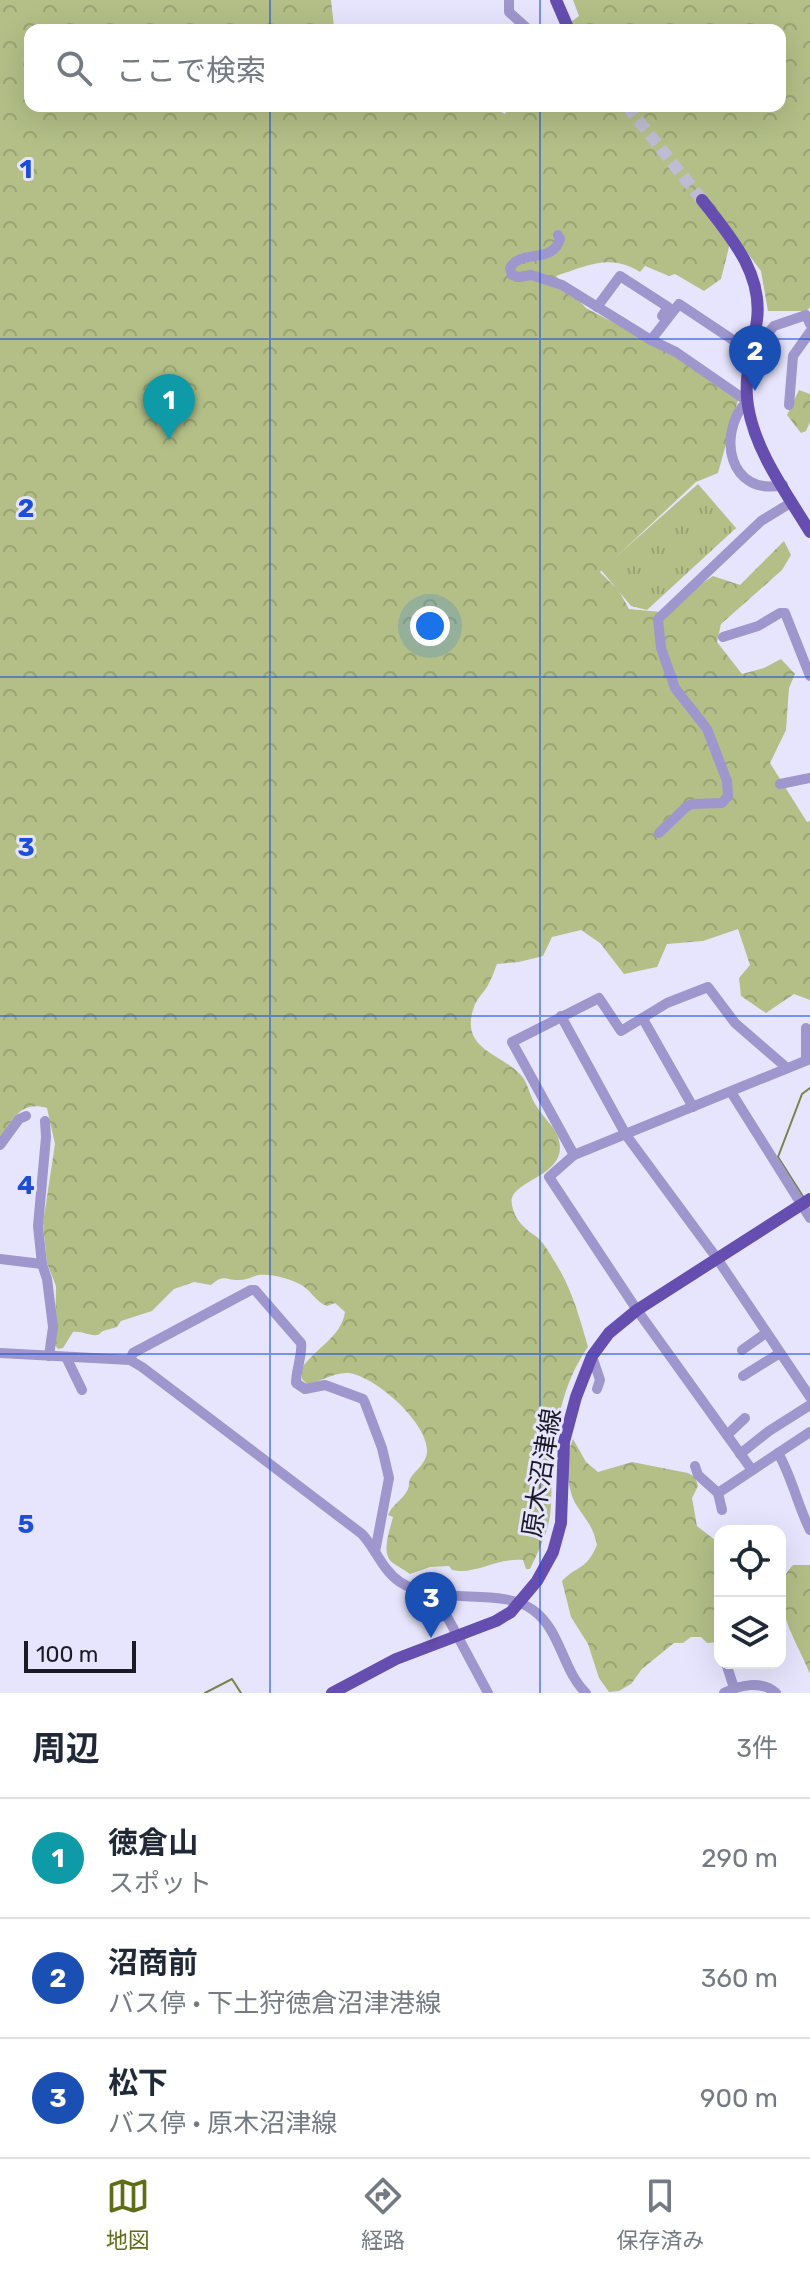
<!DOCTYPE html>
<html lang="ja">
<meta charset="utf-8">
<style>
:root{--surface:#fff;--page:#f6f6f7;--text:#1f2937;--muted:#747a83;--line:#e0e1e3;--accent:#606d16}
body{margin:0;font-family:Rubik,"Noto Sans JP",sans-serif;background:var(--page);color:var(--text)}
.controls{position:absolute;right:24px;bottom:24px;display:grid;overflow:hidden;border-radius:16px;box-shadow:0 8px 32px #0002}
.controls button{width:72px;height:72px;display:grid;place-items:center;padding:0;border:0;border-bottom:2px solid var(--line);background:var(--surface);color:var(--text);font:40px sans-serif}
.scale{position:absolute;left:24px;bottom:20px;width:112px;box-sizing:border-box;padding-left:8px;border:4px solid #1c1a25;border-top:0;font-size:22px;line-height:28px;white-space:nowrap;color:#1c1a25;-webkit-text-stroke:6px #e7e5fd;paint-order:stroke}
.you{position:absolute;left:430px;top:626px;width:28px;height:28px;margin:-20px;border:6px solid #fff;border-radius:50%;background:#1a73e8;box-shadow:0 0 0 12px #1a73e833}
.badge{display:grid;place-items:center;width:52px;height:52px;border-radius:50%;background:var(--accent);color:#fff;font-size:26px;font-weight:700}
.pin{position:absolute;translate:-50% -66px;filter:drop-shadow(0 2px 4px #0008)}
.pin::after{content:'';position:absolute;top:42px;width:28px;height:24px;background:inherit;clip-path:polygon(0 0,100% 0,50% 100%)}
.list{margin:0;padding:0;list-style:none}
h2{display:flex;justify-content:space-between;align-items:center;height:104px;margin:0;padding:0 32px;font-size:34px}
h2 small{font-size:26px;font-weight:400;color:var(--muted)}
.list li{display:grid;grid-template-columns:52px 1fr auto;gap:24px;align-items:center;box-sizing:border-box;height:120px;padding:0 32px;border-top:2px solid var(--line)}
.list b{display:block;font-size:30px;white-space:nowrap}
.list p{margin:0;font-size:26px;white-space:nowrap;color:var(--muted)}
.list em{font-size:26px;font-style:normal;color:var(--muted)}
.icon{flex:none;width:44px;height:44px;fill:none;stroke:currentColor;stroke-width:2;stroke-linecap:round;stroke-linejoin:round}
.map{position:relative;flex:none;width:810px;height:1693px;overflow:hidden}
.search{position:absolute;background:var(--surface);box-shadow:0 8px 32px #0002;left:24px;right:24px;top:24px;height:88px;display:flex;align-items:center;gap:20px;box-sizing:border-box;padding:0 28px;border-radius:16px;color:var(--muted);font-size:30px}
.sheet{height:464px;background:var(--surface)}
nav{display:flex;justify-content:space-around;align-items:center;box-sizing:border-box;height:112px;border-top:2px solid var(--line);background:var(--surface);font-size:22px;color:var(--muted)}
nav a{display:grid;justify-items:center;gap:4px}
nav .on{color:var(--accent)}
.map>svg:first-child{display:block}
</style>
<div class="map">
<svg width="810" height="1693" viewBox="0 0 810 1693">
<defs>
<pattern id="grass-tufts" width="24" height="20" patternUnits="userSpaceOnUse" patternTransform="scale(2)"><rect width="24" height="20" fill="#b3bf87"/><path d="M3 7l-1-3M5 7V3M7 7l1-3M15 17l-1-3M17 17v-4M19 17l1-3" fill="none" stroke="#99a474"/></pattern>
<pattern id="forest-crowns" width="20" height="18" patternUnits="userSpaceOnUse" patternTransform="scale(2)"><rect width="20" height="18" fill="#b3bf87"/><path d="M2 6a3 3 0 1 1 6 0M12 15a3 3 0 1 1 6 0" fill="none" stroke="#99a474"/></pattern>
</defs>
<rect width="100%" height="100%" fill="#e7e5fd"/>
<polygon fill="url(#grass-tufts)" points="698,484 736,528 647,610 631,606 601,570"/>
<g fill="url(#forest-crowns)">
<path d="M 0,0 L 331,0 L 334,27 L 340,30 L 30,30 L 30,106 L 490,106 L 505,114 L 509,106 L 780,106 L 780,30 L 560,30 L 579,16 L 573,0 L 810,0 L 810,307 L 807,311 L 768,311 L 761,271 L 740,243 L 730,243 L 721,279 L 704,291 L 675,274 L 669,276 L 645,266 L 640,272 C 610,253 587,266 556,276 L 586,308 L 684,360 L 738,400 L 718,473 L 696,482 L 600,572 L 619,591 L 629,609 L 661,612 L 713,576 L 740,585 L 784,541 L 791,555 L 782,570 L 721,624 L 717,642 L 742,674 L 764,668 L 781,659 L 795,674 L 789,688 L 786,730 L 770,763 L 807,822 L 810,821 L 810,1000 L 794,994 L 766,1013 L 741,996 L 739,978 L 750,965 L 738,929 L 703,941 L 667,944 L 657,967 L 624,974 L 600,943 L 581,930 L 552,937 L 543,956 L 519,962 L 497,964 C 494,972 491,980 487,987 C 483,993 476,1000 474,1007 C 458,1052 506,1053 524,1079 C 529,1088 531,1099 537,1107 C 543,1117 554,1126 558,1137 C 572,1178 506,1179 512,1205 C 515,1221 525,1229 537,1237 C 544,1243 550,1254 555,1262 C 571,1287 580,1318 588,1347 C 563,1382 554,1429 552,1472 C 551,1487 552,1501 550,1516 C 547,1535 538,1552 530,1569 L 526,1569 L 523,1560 C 498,1557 476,1575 452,1570 L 449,1566 L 430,1567 L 410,1574 C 405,1570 398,1567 393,1563 C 380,1554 390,1530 393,1517 L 388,1515 C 392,1505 402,1500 407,1491 C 410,1486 408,1485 410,1479 C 415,1470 425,1465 427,1453 C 430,1424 374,1375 348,1373 C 334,1372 321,1382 307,1384 L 302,1379 L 302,1368 C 315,1348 341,1338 345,1312 L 335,1303 L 327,1306 C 316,1302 312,1292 303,1286 C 291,1279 273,1274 259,1275 C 253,1276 247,1280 240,1280 C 225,1281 225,1273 211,1285 L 194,1282 L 174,1289 L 152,1311 L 121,1321 L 117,1327 L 103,1331 L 98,1335 C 88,1336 83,1331 73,1332 L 63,1348 L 58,1349 L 55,1345 L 56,1286 L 47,1263 L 43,1223 L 55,1144 L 47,1108 C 21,1100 10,1120 0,1142 Z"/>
<polygon points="799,390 810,394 810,422 806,431 801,433 787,415"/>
<path d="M 573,1439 L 586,1462 L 598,1472 L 632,1462 L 688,1473 L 695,1477 L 698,1486 L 692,1498 L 697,1526 L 720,1544 L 719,1642 L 707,1643 L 701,1637 L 691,1637 L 683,1643 L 674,1643 L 642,1669 L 631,1684 L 619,1691 L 609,1692 L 599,1678 L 588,1644 L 571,1617 L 562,1581 C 577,1565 586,1571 597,1545 C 594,1528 586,1520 577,1506 C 566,1490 565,1456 573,1439 Z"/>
<path d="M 793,1565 L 810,1565 L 810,1674 C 798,1642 763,1594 793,1565 Z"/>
</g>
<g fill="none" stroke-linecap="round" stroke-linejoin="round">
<g stroke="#788349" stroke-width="2">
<polyline points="804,1198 778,1157 802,1094 810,1088"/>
<polyline points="205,1693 232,1679 241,1693"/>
</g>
<polyline stroke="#bebcd2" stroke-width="12" stroke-dasharray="12 6" stroke-linecap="butt" points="627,106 702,200"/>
<g stroke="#9e96cd" stroke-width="10">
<polyline points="509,0 509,12 529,30"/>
<path d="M 558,235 L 560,239 C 552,265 521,248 510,268 L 512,275 L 519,277 L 531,275 L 562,285 L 651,340 L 676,352 L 747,401 C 716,434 729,497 783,485"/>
<polyline points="597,307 620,276 668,307 662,316"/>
<polyline points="651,340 679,304 751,352"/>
<polyline points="747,388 758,374 768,333 774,326 806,315 810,324"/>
<polyline points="789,405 793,356 810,332"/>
<polyline points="723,637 758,626 780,613 785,613 810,676"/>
<polyline points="780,784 810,778"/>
<polyline points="659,833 686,807 692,804 722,803 728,796 727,781 707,729 675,688 661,648 658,619 761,521 792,502"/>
<polyline points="561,1016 626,1135 716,1257 810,1397"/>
<polyline points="643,1019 693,1107"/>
<polyline points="806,1028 806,1060"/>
<polyline points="731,1092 810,1218"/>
<polyline points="45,1121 46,1137 38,1226 42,1264 47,1279 53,1327 49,1356"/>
<polyline points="0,1145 19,1119 26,1116"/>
<polyline points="574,1155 512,1042 599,998 621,1031 667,1003 708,987 735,1023 787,1068"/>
<polyline points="0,1259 42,1264"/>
<polyline points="742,1350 766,1333"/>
<path d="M 0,1353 L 130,1360 L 142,1367 L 362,1534 C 376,1549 382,1570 400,1582 C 438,1607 501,1586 533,1610 C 561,1630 562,1670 586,1693"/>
<polyline points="592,1356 600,1380 597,1389"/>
<polyline points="66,1357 82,1390"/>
<path d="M 130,1360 L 133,1353 L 251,1290 L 255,1290 L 301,1343 C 303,1352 296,1370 296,1383 L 305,1389 L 325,1385 L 363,1399 L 365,1403 L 382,1448 L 389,1478 L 375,1552"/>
<polyline points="743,1376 780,1353"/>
<polyline points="727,1435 745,1418"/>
<path d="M 778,1453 C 792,1477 797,1504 810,1530"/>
<polyline points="740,1454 769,1431 810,1405"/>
<polyline points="695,1466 698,1475 718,1493 722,1510"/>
<polyline points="752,1470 637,1310 549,1177 574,1155 810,1059"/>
<polyline points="718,1493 810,1432"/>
<polyline points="435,1594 488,1693"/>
<polyline points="726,1663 734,1688"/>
<path d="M 724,1693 C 739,1685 762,1680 776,1693"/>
</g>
<g stroke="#654eb0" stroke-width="12">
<polyline points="556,0 569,30"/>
<path d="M 702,200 C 729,235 763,272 757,320 C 753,349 743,376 748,406 C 755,451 787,494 810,532"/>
<polyline points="332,1693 396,1659 496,1621 511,1612 537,1581 553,1552 561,1523 564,1442 576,1397 592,1356 609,1333 637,1310 810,1199"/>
</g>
</g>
<path fill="none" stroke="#1d4ed8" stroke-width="2" stroke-opacity="0.55" d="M 270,0 L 270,30M 540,0 L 540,30M 270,106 L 270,1693M 540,106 L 540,1693M 0,339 L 810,339M 0,677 L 810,677M 0,1016 L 810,1016M 0,1354 L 810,1354"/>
<g text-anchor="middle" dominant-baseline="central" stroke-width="6" stroke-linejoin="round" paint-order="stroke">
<g font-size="26" fill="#1c1a25" stroke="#e7e5fd">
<text transform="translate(542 1473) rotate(-81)">原木沼津線</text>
</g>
</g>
<g font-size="26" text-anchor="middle" font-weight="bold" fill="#1d4ed8" stroke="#e7e5fd" stroke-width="6" stroke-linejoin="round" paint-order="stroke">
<text x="26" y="178">1</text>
<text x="26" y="517">2</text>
<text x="26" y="856">3</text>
<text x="26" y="1194">4</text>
<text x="26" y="1533">5</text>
</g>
</svg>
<div class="controls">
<button><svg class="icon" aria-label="locate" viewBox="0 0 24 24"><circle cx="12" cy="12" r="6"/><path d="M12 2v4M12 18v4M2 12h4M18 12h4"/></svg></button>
<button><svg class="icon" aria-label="layers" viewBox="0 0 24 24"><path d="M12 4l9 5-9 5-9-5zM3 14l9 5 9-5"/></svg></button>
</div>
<div class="scale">100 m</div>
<div class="you"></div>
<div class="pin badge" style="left:169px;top:440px;background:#0f9aa8">1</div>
<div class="pin badge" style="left:755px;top:391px;background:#1a4fb4">2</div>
<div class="pin badge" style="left:431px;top:1638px;background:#1a4fb4">3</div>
<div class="search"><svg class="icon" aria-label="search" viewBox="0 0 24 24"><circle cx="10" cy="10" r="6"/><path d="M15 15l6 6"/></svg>ここで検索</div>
</div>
<section class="sheet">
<h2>周辺<small>3件</small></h2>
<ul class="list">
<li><span class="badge" style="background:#0f9aa8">1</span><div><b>徳倉山</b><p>スポット</p></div><em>290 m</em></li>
<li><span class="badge" style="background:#1a4fb4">2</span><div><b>沼商前</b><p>バス停 · 下土狩徳倉沼津港線</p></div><em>360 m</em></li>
<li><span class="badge" style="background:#1a4fb4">3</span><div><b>松下</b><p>バス停 · 原木沼津線</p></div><em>900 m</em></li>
</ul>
</section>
<nav>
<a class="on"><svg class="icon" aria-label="map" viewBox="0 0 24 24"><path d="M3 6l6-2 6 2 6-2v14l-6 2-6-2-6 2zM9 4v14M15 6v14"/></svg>地図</a>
<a><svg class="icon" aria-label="directions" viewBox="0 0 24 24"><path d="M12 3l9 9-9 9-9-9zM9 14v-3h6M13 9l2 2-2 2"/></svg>経路</a>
<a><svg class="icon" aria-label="saved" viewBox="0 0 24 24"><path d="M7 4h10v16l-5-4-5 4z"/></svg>保存済み</a>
</nav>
